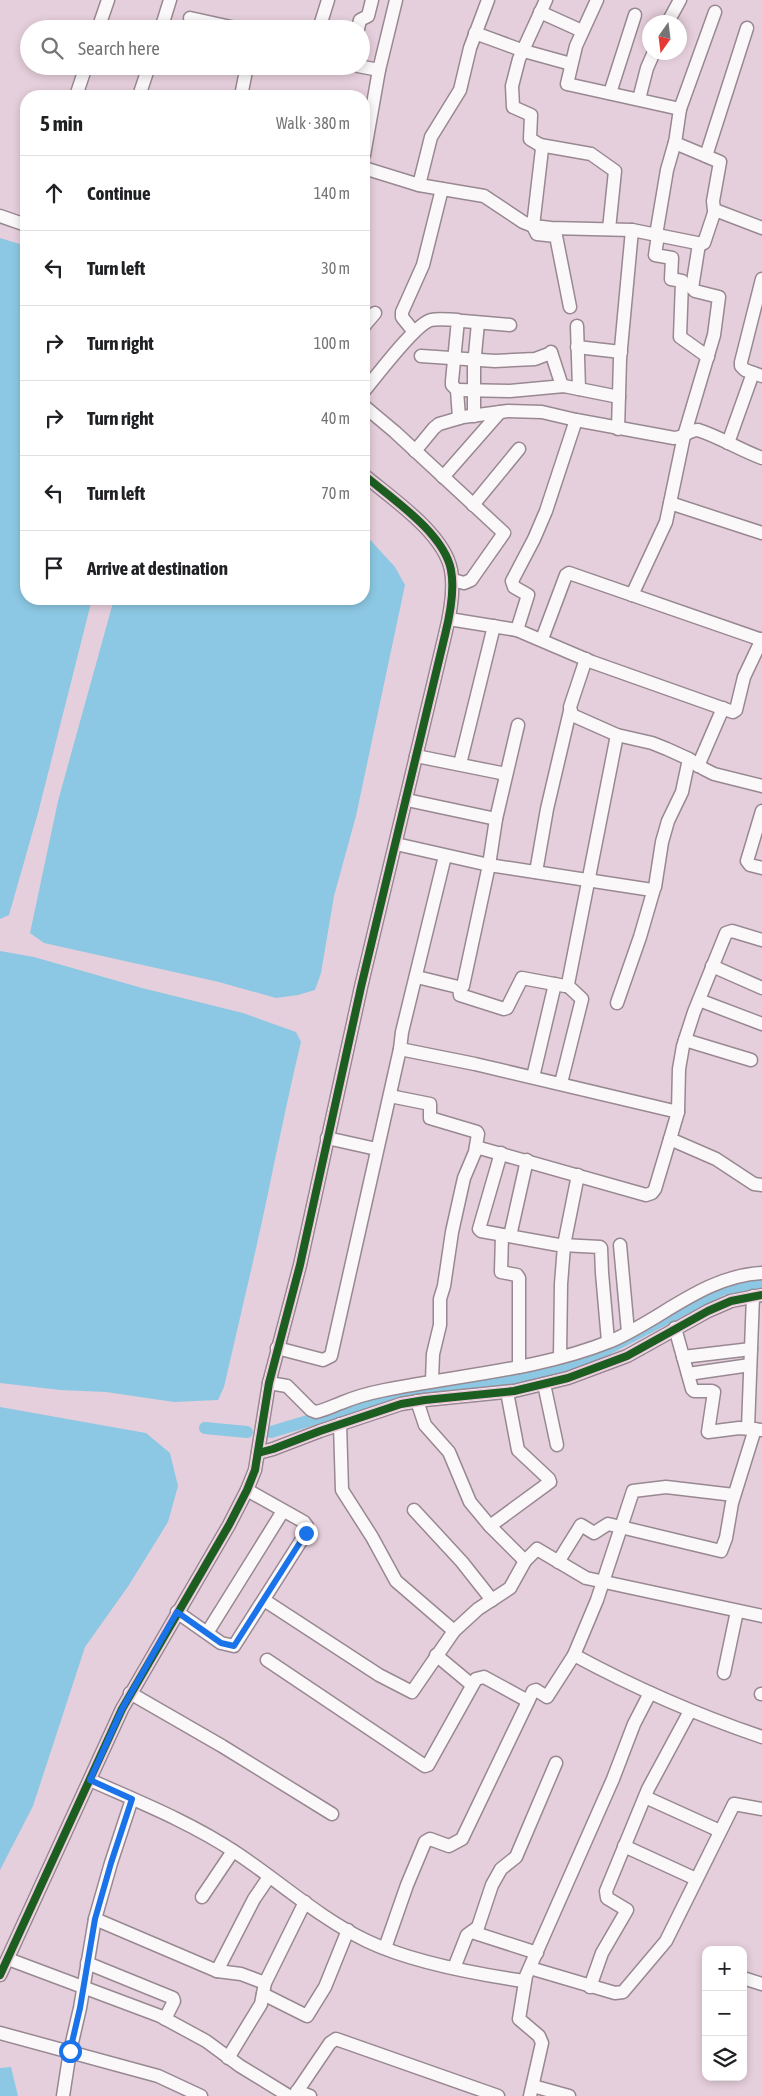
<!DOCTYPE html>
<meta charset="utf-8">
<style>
:root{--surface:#fff;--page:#f2f2f2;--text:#202124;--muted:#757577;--line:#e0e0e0}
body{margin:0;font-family:"Asap Condensed",sans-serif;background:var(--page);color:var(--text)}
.controls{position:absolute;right:15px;bottom:15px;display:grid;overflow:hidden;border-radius:10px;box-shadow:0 2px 8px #0003}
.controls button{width:45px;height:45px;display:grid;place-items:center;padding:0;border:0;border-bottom:1px solid var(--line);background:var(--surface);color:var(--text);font:25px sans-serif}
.compass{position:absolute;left:642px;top:15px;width:45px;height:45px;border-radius:50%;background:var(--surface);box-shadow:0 2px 8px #0003;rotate:194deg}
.stop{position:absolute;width:15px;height:15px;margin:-11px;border:4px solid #1a73e8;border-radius:50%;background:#fff}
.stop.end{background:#1a73e8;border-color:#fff;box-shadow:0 1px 5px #0008}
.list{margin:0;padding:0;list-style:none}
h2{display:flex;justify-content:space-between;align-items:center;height:65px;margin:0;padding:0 20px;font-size:21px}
h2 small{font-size:16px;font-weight:400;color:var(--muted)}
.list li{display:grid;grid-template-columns:32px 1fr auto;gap:15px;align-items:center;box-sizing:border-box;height:75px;padding:0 20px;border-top:1px solid var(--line)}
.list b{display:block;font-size:19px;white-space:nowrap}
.list em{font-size:16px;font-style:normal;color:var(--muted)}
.icon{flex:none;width:28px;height:28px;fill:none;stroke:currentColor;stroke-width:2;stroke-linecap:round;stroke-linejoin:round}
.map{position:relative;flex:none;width:762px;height:2096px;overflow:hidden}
.search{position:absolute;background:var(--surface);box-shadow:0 2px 8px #0003;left:20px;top:20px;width:350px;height:55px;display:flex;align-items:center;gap:12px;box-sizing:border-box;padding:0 18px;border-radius:28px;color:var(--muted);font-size:19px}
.panel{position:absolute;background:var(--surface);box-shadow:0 2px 8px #0003;left:20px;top:90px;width:350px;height:515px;border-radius:20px}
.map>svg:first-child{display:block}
</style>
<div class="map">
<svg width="762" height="2096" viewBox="0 0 762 2096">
<rect width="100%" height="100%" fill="#e6cfdc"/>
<g fill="#8cc8e3">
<polygon points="0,238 26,246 26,599 92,599 38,813 9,915 0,919"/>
<polygon points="364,533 395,567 405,585 356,816 334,896 321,973 315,990 298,995 276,998 219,982 44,943 30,933 58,801 114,599 364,599"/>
<path d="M 0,951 L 34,957 L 142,988 L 243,1013 L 296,1032 L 301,1042 C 291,1082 283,1123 274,1164 C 259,1239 241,1313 224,1387 L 218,1400 L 174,1402 L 106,1392 L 60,1390 L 0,1383 Z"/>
<polygon points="0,1407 146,1433 170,1453 178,1486 168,1522 129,1585 85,1647 33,1806 0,1870"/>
<polygon points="11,2067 18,2096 0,2096 0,2068"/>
</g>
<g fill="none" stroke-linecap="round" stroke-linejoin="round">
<g stroke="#8cc8e3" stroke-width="12">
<polyline points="205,1428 247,1432"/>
<polyline points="271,1432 378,1400 431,1388 486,1384 528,1377 590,1358 723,1289 762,1285"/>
</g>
<defs>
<g id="street">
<polyline points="546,0 519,59 512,86 513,107 531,115 530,139 540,145 542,149 533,226 537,234 556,236 570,307"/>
<polyline points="597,0 576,46 567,84 680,109 675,143 706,156"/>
<polyline points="540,12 582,31"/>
<polyline points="190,18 240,29"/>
<polyline points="668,22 680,0"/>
<polyline points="98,29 108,0"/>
<polyline points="161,29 170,0"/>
<polyline points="319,29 328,0"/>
<polyline points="358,29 360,20 368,16 372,0"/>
<polyline points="475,33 524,51 571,64"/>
<polyline points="358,66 379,70"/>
<polyline points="610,93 635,15"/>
<polyline points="76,96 86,66"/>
<polyline points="139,96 149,66"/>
<polyline points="241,96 247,66"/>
<polyline points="639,99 647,68 654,52"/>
<polyline points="680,109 715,12"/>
<polyline points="540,145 591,154 615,171 609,229"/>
<polyline points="364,155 379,70 396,0"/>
<polyline points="364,168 419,185 484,196 523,222 533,226 551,228 632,230 702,244 704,243 715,210 762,228"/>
<polyline points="419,185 431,137 460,90 470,48 488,0"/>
<polyline points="714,210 713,201 720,162 706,156 747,28"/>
<polyline points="0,216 26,225"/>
<polyline points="656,235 667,170 675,142"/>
<polyline points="658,235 655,255 672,258 671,279 682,281 680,337 708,357"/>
<polyline points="762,279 741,362 741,366 745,370 762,376"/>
<polyline points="463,321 510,325"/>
<polyline points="364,326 375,313"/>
<polyline points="577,326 579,389"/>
<polyline points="414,332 402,317 402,312 423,265 442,189"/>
<polyline points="577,347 621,352"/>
<polyline points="551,352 562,386"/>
<polyline points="421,356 495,361 535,359 551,353"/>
<polyline points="457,390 510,391 564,386 619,397"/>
<path d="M 364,391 C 376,377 415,324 431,320 C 439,318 450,320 458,320 L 452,381 L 452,385 L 457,390 L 459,418"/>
<polyline points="364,406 395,432 504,533 471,580 464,583 453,580"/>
<polyline points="474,416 474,365 478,323"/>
<polyline points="618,429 620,359 632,230"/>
<polyline points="728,443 753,373"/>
<path d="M 415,451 L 434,428 L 439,424 L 463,417 L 508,411 L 542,412 L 576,420 L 674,438 C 683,438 689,430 698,430 C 720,437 740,450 762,458"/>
<polyline points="443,477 500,412"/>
<polyline points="670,503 762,533"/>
<polyline points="473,505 519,449"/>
<polyline points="632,595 666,522 684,436 714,335 719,297 695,291 692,288 699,244"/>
<polyline points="449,619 517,630 592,662 733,712 736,710 744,677 762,639"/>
<polyline points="517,630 528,595 514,587 512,581 534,539 546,511 576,420"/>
<polyline points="542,639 566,575 569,573 762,640"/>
<polyline points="586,659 570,707 572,715 617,735 652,743 667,749 689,759 704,769 714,774 762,786"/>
<polyline points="518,725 496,819 489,865 652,890 655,887 662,842 668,821 682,792 689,759"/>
<polyline points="416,756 506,774"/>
<polyline points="460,764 494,626"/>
<polyline points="698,766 723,708"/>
<polyline points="407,800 496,819"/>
<polyline points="762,811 747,861 750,865 762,868"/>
<polyline points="396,844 489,865 463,986 458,987 417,977"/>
<polyline points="536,872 547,809 570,711"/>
<polyline points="762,940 732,931 726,933 694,1012 683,1046 679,1069 678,1112 670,1139 716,1159 754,1184 762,1185"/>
<polyline points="712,966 762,988"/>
<polyline points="459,987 460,995 504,1009 507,1008 522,978 565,986 568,984 617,735"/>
<polyline points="699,1000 762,1024"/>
<polyline points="617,1003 640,937 654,889"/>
<polyline points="685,1040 751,1060"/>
<polyline points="400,1049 475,1064 678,1112"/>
<polyline points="533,1077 555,984"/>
<polyline points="561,1083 582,999 567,985"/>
<polyline points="390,1096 430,1104 430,1118 477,1132 478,1134 475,1152 464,1178 452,1232 444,1286 440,1299 440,1325 433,1354 432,1380"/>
<polyline points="327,1138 372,1148"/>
<polyline points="476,1147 646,1195 652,1193 655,1189 670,1139"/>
<polyline points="501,1153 479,1229 481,1231 564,1246 561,1284 560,1357"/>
<polyline points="502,1235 501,1272 517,1275 519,1278 519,1367"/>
<polyline points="510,1236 527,1160"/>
<polyline points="562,1245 600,1247 601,1248 602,1273 608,1341"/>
<polyline points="564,1245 578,1175"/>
<polyline points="620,1245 628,1332"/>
<polyline points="675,1328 692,1389 694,1391 712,1391 714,1392 708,1432 739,1428 762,1430"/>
<polyline points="277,1348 323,1360 331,1356 400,1049 402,1032 445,856"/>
<polyline points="683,1357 751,1349"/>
<polyline points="688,1374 750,1365"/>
<path d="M 269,1383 L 287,1386 L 311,1410 L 316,1412 C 325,1410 333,1406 341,1403 C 355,1397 370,1393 385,1390 C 460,1375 539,1370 611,1341 C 662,1319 704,1276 762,1273"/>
<polyline points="544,1384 557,1445"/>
<polyline points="417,1401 425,1425 449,1452 470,1502 490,1526 525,1561 537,1549 586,1578 762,1616"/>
<polyline points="340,1424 342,1490 372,1537 396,1581 454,1631"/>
<polyline points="748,1428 753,1296"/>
<polyline points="258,1453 273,1449 320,1431 401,1404 425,1400 514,1391 568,1378 627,1356 708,1311 731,1301 762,1295"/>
<path d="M 734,1495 L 666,1487 L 633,1491 L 597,1600 L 574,1655 C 635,1688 697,1715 762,1737"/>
<polyline points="414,1510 462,1562 492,1600"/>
<polyline points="490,1526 550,1482 549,1479 518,1450 507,1392"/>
<polyline points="558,1562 581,1525 594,1533 608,1524 721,1551 726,1538 732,1503 755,1429"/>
<polyline points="264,1600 379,1675 412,1692 454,1631 478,1609 510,1588 525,1561"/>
<polyline points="177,1612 221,1643 234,1646 306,1533 307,1526 304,1522 247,1490"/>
<polyline points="207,1633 283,1511"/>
<polyline points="436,1655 472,1685"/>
<polyline points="267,1660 425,1766 428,1765 476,1679 484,1677 528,1701"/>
<polyline points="724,1673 737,1611"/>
<polyline points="130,1693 222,1746 332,1814"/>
<polyline points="761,1694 762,1694"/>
<path d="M 90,1780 C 139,1802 190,1822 235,1852 C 279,1881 319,1918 367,1941 C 411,1962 476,1974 524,1981"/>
<polyline points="645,1797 720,1831"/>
<polyline points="624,1846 696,1879"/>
<polyline points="202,1897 233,1851"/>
<polyline points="95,1919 217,1971 241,1974 265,1983"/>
<polyline points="472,1932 537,1953"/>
<polyline points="385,1948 407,1885 425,1842 430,1839 449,1846 462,1839 533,1691 536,1690 547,1697 574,1655"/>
<polyline points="8,1959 160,2016 206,2041 240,2066 289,2096"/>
<polyline points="87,1963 173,1998 174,2001 165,2019"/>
<polyline points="454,1968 467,1935 478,1927 492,1885 501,1869 516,1857 556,1763"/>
<polyline points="530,1968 615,1993 623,1992 666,1941 734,1804 762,1809"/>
<polyline points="217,1971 254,1899 269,1877"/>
<path d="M 0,1975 L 122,1709 L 229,1525 L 247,1490 L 255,1470 L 269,1383 L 300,1265 L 361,987 L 445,635 C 450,615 455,591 451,570 C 444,533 391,498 364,475"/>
<polyline points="743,1978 762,1984"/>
<polyline points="590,1987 602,1953 627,1910 607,1898 606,1891 648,1789 690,1711"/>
<polyline points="263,1994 307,2016 325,1987 348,1930"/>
<polyline points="0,2033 158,2076 201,2096"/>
<polyline points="228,2058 261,2004 265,1983 305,1902"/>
<polyline points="533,2086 569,2096"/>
<polyline points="297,2091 310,2096"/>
<polyline points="63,2096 70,2051 80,2008 95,1919 111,1863 132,1799"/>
<polyline points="294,2096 330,2043 336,2039 498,2096"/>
<polyline points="530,2096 542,2043 539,2036 519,2019 526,1976 613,1779 634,1724 650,1693"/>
</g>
</defs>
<use href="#street" stroke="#988891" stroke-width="15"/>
<use href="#street" stroke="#fbf8fa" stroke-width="12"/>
<defs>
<g id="cycleway">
<polyline points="258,1453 273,1449 320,1431 401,1404 425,1400 514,1391 568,1378 627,1356 708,1311 731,1301 762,1295"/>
<path d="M 0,1975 L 122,1709 L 229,1525 L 247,1490 L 255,1470 L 269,1383 L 300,1265 L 361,987 L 445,635 C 450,615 455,591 451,570 C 444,533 391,498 364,475"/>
</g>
</defs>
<use href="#cycleway" stroke="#efc6dd" stroke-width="11"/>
<use href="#cycleway" stroke="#1b5e20" stroke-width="8"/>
</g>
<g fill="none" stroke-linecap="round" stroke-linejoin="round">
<polyline stroke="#1a73e8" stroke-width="6" points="70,2051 80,2008 95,1919 111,1863 132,1799 90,1780 122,1709 177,1612 221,1643 234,1646 306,1533"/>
</g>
</svg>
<div class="controls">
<button>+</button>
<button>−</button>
<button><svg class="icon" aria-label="layers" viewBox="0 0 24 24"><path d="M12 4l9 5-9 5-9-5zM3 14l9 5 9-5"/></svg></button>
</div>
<svg class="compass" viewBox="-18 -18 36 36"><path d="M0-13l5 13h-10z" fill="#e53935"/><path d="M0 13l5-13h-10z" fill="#757577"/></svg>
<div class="stop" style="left:70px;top:2051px"></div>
<div class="stop end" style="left:306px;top:1533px"></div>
<div class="search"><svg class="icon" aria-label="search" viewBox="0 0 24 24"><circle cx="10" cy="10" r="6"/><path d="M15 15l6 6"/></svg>Search here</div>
<section class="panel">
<h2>5 min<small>Walk · 380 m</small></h2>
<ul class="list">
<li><svg class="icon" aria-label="ahead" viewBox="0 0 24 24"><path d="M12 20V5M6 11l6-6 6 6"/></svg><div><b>Continue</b></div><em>140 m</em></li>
<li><svg class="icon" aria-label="left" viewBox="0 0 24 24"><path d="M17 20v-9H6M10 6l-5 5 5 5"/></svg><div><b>Turn left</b></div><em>30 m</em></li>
<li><svg class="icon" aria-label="right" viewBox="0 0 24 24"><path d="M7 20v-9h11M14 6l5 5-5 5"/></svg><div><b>Turn right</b></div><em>100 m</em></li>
<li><svg class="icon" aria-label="right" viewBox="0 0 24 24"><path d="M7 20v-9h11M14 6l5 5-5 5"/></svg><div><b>Turn right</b></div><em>40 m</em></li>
<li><svg class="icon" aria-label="left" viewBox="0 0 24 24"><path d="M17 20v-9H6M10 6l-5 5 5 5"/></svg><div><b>Turn left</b></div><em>70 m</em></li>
<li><svg class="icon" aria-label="arrive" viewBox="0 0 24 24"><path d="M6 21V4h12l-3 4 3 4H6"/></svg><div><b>Arrive at destination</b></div></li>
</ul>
</section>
</div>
